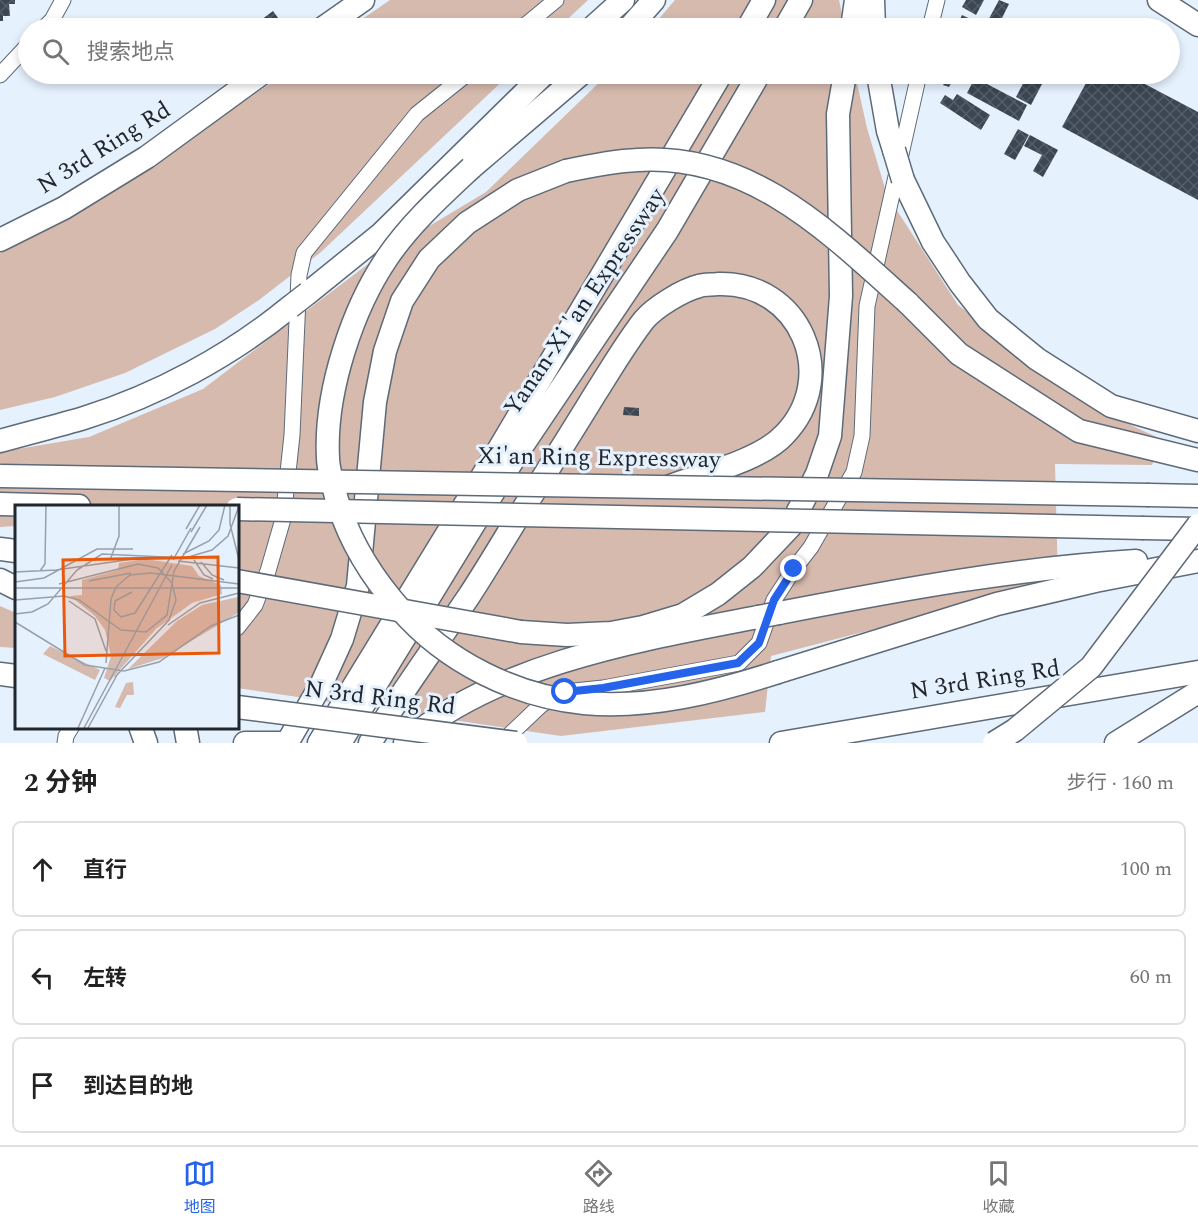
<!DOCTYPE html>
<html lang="zh">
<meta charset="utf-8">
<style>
:root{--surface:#fff;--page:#f6f6f6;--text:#222;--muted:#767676;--line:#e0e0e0;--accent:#2563eb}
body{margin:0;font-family:Spectral,"Noto Sans SC",serif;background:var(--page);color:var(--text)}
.stop{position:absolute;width:18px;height:18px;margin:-14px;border:4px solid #2563eb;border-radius:50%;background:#fff}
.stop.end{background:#2563eb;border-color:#fff;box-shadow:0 2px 6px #0008}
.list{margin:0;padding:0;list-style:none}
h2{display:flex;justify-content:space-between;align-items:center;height:78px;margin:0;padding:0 24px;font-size:26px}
h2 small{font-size:20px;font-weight:400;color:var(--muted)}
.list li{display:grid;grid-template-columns:39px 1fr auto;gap:18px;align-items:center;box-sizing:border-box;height:96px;margin:0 12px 12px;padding:0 12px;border:2px solid var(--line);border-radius:9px}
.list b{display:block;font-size:22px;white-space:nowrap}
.list em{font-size:20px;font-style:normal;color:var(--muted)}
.icon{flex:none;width:33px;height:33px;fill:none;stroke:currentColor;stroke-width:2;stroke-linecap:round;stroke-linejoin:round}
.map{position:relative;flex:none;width:1198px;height:743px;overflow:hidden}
.search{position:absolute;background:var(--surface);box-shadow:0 3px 9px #0003;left:18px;right:18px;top:18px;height:66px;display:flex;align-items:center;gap:15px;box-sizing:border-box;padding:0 21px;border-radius:33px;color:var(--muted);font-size:22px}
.sheet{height:402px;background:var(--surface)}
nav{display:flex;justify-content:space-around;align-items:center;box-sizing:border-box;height:84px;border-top:2px solid var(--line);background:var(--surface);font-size:16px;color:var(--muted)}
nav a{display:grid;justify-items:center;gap:3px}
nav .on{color:var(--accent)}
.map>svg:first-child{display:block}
</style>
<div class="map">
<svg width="1198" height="743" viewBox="0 0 1198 743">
<defs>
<pattern id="building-cross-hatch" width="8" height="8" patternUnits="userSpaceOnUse" patternTransform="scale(1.5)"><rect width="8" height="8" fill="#3b4652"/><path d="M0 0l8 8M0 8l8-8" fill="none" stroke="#555e68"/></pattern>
</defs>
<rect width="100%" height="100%" fill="#e6f1fe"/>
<g fill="#d6baae">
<polygon points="390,0 588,0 558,28 349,28"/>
<polygon points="675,0 839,0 845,28 651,28"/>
<polygon points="284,74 510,74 321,252 259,300 215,329 125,373 55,397 0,410 0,253 101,200"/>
<polygon points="608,74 855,74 867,128 887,195 958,305 1090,406 1163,440 1152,465 1055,464 1058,581 771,656 765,712 561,736 237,688 237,506 16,506 16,526 0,527 0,452 89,437 203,389 376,258 486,192"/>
<polygon points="0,606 16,613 16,648 0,647"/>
</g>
<g fill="url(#building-cross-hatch)">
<polygon points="0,0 15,0 15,4 9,4 10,16 3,16 3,21 0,21"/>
<polygon points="966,0 984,0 976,15 962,7"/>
<polygon points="999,0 1009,4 997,28 984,28"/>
<polygon points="273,11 281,22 273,28 266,28 264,25 260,28 257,23"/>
<polygon points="962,15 973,20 969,28 958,24"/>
<polygon points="942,74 956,74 949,87 943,85 946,80 940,77"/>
<polygon points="977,74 992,74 987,84 1027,105 1019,121 967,93"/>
<polygon points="1091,74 1126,74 1198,112 1198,200 1062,127"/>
<polygon points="1027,76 1042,84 1031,105 1016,97"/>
<polygon points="957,94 990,115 981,130 940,103 945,95 953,100"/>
<polygon points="1018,129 1029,135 1015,160 1004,154"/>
<polygon points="1030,135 1058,150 1043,177 1033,171 1042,155 1024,146"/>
<polygon points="624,407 639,408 639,416 623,415"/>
</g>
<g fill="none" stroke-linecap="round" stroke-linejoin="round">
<defs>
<g id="minor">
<polyline points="44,28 52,20 63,0"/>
<polyline points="522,28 556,0"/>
<polyline points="930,28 937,0"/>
<polyline points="0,75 28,45"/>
<polyline points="237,628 255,605 268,571 283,519 292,435 299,275 304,253 417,114 467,74"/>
<polyline points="65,743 66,736 72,726"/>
<polyline points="501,743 541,705 565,692 603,688 739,663 759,643 774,600 794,569 811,547 854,472 862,436 867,306 919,74"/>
</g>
<g id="highway">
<polyline points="873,0 874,28"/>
<polyline points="1159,0 1198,25"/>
<polyline points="323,28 363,0"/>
<polyline points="592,28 623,0"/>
<polyline points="629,28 654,0"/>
<polyline points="748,28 764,0"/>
<polyline points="785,28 801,0"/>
<polyline points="852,28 856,0"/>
<polyline points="878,74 888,131 894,150"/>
<polyline points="471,168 581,74"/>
<polyline points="903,180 933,242 960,283 988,319 1037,359 1111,406 1198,431"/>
<polyline points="0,240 64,208 147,157 261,74"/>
<polyline points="308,293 381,234 544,74"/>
<polyline points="908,303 959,354 1079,431 1198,460"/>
<path d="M 0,441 C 28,433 57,426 84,418 C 158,395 230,356 290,307"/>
<polyline points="1149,495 1198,496"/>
<polyline points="0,504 79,506"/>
<polyline points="1144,528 1198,529"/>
<polyline points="0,549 16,551"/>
<polyline points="0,580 16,588"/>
<path d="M 779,613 C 898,590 1016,568 1136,561"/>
<polyline points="521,632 567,635 611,633 643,627 683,615 718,594 752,567 790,527 817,474 830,436 841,296 838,114 845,74"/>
<polyline points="778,672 997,604 1095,581 1198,561"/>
<polyline points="0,674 16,676"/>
<polyline points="140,726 146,743"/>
<polyline points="185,726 188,743"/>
<polyline points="245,743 281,743"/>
<polyline points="287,743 322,683 342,639 358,586 375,402 385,351 402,301 429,259 467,223 518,190 566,171"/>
<polyline points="319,743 499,449 721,74"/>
<polyline points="340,743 516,455 667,231 759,74"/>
<path d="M 370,743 C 401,693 436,645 469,596 C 486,570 502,543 518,517 C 544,476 570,435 595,394 C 611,369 626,343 644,320 C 655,307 683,290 699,286 C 705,284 712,285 718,284 C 800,281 841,377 784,435 C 761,460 703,474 670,486"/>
<path d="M 405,743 C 494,664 644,639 758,617"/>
<polyline points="781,743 1198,672"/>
<polyline points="1116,743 1198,692"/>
</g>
</defs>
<use href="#minor" stroke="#5e6a77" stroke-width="17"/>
<use href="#highway" stroke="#5e6a77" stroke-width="25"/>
<use href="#minor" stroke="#fff" stroke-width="15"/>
<use href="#highway" stroke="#fff" stroke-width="22"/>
<defs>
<g id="highway-bridge">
<polyline points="894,150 903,180"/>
<path d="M 471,168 C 441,196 410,224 387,258 C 368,286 354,318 344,350 C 333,385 326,421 328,458 C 328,467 331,476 333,485 C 344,532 368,573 400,609 C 446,662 515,696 584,703 C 650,709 716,692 778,672"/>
<path d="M 566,171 C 589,166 613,161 638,160 C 751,153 830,233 908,303"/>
<polyline points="290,307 308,293"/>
<polyline points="0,476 1149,495"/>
<polyline points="237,509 1144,528"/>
<polyline points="237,581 521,632"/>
<polyline points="758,617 779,613"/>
<polyline points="237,707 516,743"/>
<polyline points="994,743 1015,730 1091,667 1198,525"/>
</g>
</defs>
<use href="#highway-bridge" stroke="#5e6a77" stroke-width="25" stroke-linecap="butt"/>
<use href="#highway-bridge" stroke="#fff" stroke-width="22"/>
</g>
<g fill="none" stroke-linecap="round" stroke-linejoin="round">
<polyline stroke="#2563eb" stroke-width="8" points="565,692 603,688 738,663 759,643 774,600 794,569"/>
</g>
<g text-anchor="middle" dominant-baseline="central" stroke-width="6" stroke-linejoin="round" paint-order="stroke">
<g font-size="24" fill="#21262c" stroke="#e6f1fe">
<text transform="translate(104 148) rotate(-32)">N 3rd Ring Rd</text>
<text transform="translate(585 302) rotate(-56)">Yanan-Xi 'an Expressway</text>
<text transform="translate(599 458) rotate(1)">Xi'an Ring Expressway</text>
<text transform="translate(985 680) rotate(-9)">N 3rd Ring Rd</text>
<text transform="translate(380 698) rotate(7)">N 3rd Ring Rd</text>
</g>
</g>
<g transform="translate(15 505)">
<rect width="224" height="224" fill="#e6f1fe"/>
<path d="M 130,54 L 177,61 L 184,71 L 206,80 L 207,89 L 177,98 L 141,124 L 95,176 L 89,173 L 96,151 L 90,125 L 80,111 L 55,91 L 67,90 L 67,75 L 103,65 L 104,58 ZM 223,92 L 223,108 L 148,153 L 113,164 L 162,116 L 187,100 Z" fill="#d6baae"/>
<path d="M 35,141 L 85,165 L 80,175 L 28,149 ZM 118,177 L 119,190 L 112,190 L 105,203 L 100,202 L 111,178 Z" fill="#d6baae"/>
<path fill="none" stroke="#97a0aa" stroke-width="1.5" d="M 215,0 L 215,19 L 224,55M 171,24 L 185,0M 176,27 L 192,0M 168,49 L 194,36 L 204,25 L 210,0M 95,55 L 104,31 L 104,0M 158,55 L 176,23M 179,55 L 189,70 L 198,74M 163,56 L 224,63M 186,57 L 197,70 L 209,75M 25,66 L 30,59 L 31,0M 0,67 L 41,65 L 125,53M 74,76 L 116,68M 0,77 L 29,73 L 82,44 L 118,44M 44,79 L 123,59 L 143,63 L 157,78 L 161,95 L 154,115 L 100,172M 0,83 L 224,83M 117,87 L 100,96 L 99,105 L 106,112 L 120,108 L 157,50M 0,95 L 49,91 L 64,95 L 106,125 L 131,127 L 152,110 L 159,66 L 185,22M 54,96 L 80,114 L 91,146M 0,109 L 17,107 L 33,99 L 62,65 L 87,49 L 170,53 L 197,45 L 213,31 L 224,1M 0,117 L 70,160 L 109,166 L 144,157 L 196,121 L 224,110M 153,120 L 185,98 L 224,88M 91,158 L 96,94 L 101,82 L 115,70 L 136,68 L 224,79M 63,223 L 90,163M 69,223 L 157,60M 73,223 L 102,170"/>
<path fill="#e8590c" fill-opacity="0.15" stroke="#e8590c" stroke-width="3" d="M 203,52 L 204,148 L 50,151 L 48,55 Z"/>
<rect width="224" height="224" fill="none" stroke="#21262c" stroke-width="3"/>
</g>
</svg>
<div class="stop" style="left:565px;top:692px"></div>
<div class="stop end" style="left:794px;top:569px"></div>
<div class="search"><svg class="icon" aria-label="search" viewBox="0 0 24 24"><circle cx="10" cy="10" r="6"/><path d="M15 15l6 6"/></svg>搜索地点</div>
</div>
<section class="sheet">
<h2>2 分钟<small>步行 · 160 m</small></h2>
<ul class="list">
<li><svg class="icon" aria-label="ahead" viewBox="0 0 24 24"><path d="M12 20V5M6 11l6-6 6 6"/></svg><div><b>直行</b></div><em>100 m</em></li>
<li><svg class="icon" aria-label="left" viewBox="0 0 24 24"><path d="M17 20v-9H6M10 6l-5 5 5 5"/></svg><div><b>左转</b></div><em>60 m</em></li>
<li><svg class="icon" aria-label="arrive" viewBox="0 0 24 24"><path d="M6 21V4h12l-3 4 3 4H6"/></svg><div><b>到达目的地</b></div></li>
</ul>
</section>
<nav>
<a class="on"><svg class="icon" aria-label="map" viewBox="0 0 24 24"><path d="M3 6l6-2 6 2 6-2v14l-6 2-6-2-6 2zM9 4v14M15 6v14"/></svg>地图</a>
<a><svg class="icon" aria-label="directions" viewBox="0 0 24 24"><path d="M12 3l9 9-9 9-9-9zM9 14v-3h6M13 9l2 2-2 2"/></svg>路线</a>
<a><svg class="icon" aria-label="saved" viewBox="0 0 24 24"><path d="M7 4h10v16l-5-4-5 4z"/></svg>收藏</a>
</nav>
